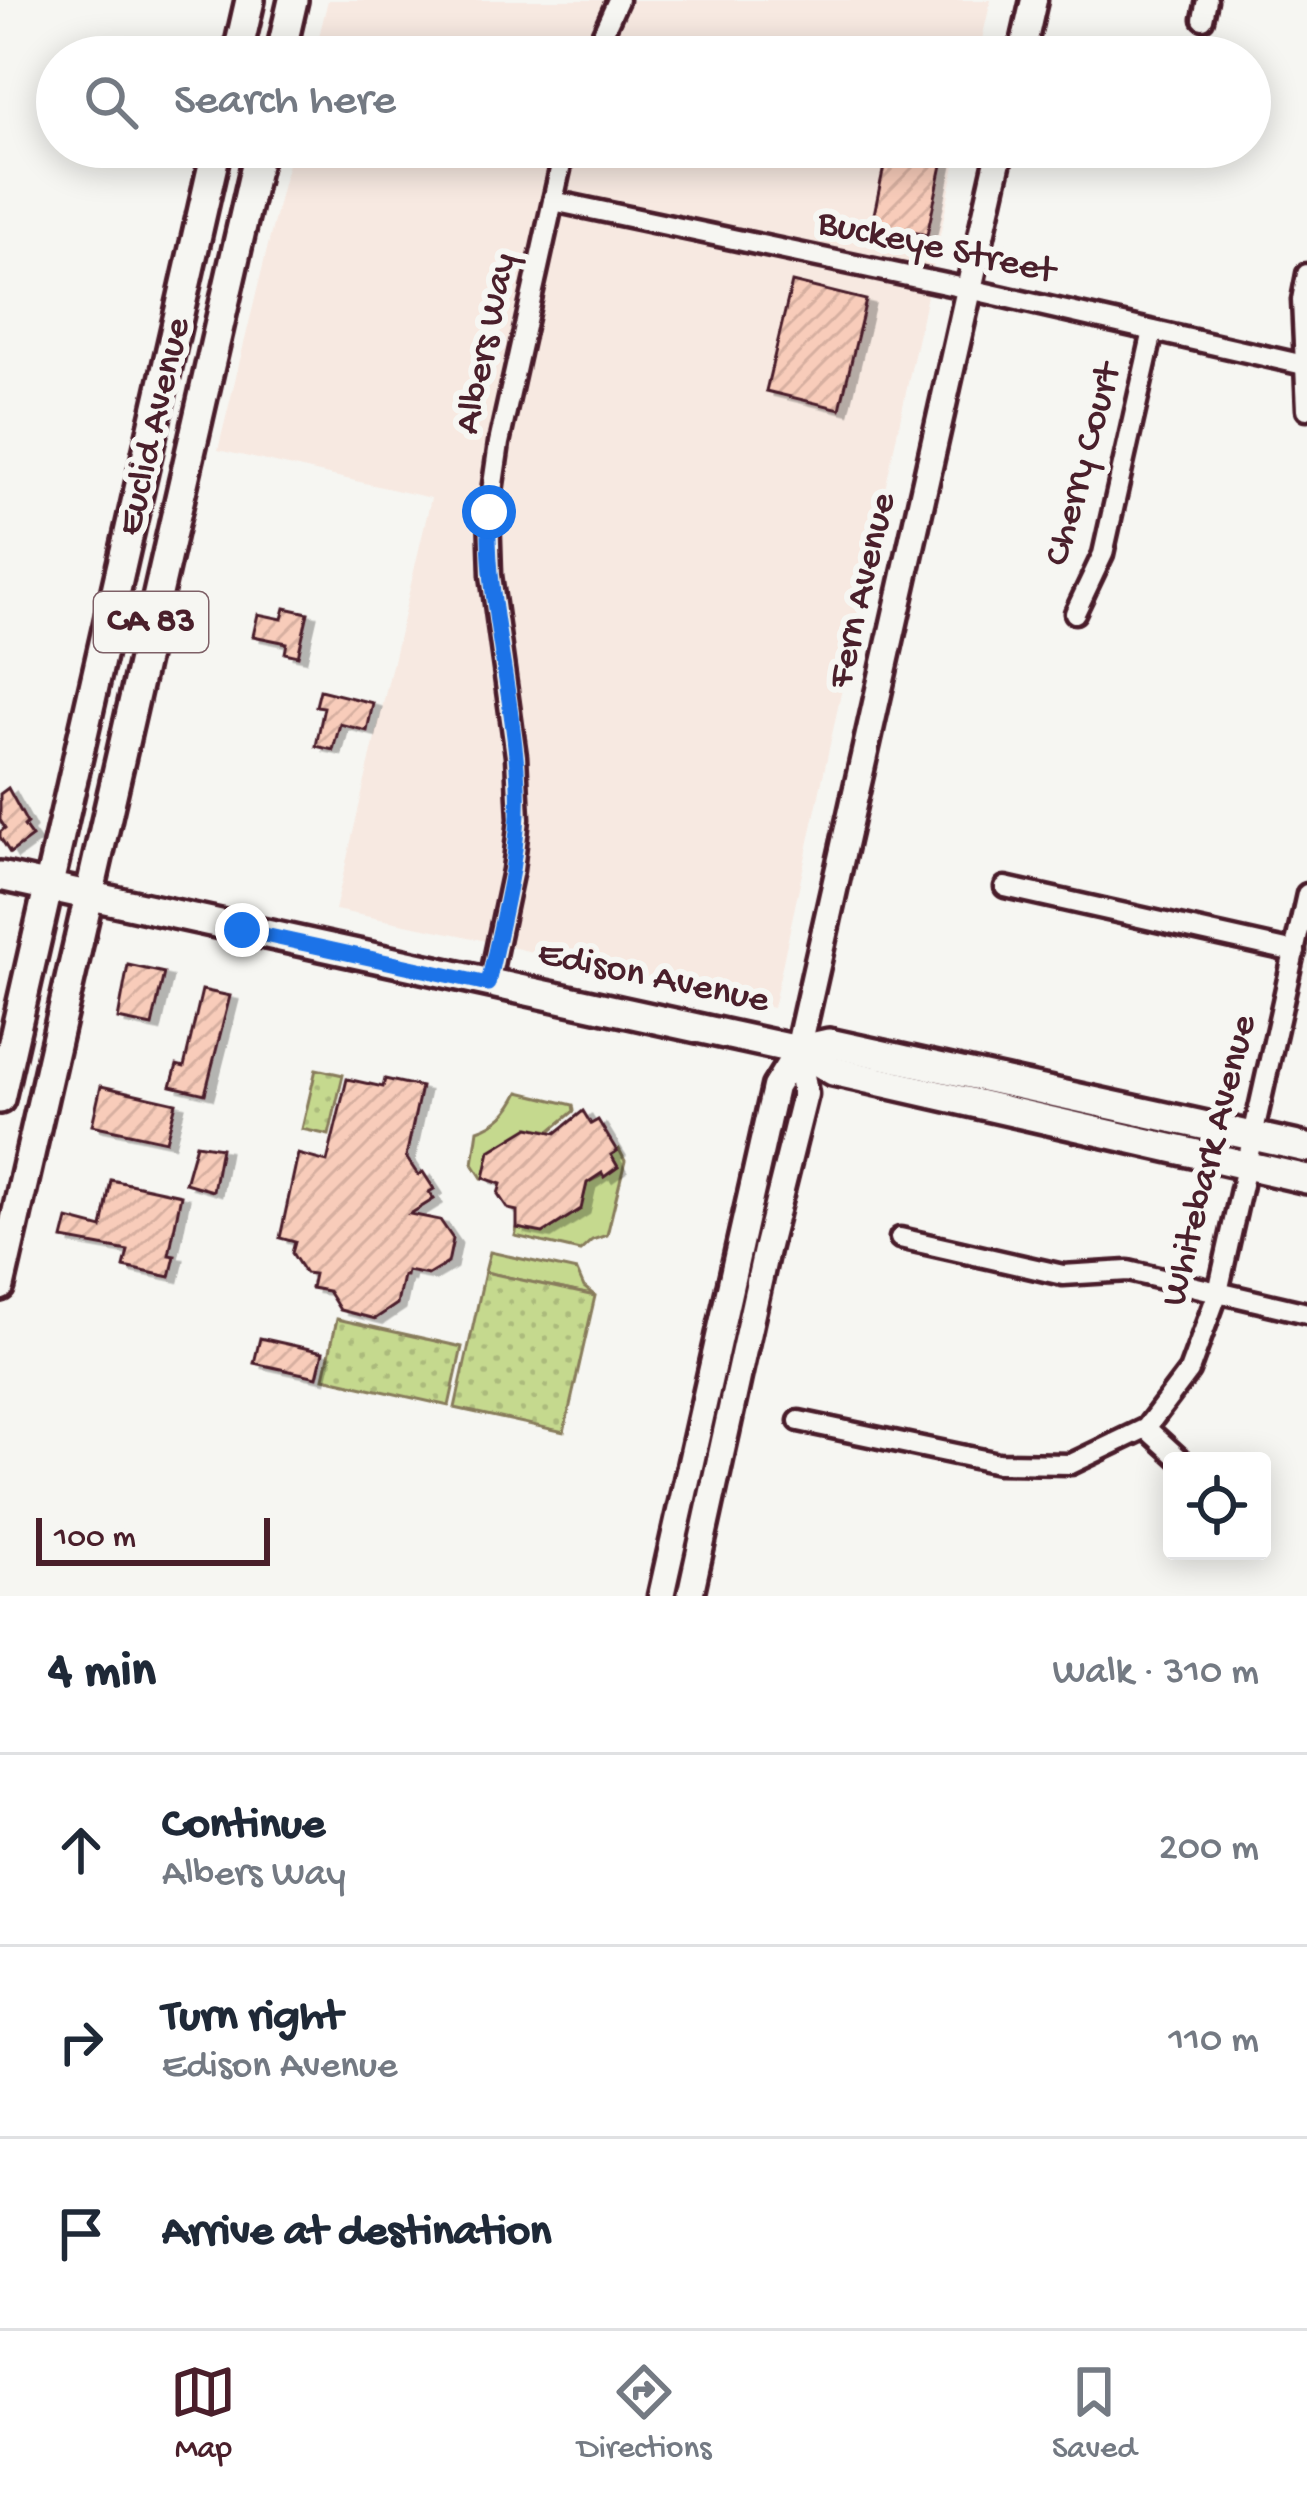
<!DOCTYPE html>
<meta charset="utf-8">
<style>
:root{--surface:#fff;--page:#f6f6f7;--text:#1f2937;--muted:#747a83;--line:#e0e1e3;--accent:#4a1f2b}
body{margin:0;font-family:"Gochi Hand",sans-serif;background:var(--page);color:var(--text)}
.controls{position:absolute;right:36px;bottom:36px;display:grid;overflow:hidden;border-radius:12px;box-shadow:0 6px 30px #0003}
.controls button{width:108px;height:108px;display:grid;place-items:center;padding:0;border:0;border-bottom:3px solid var(--line);background:var(--surface);color:var(--text);font:60px sans-serif}
.scale{position:absolute;left:36px;bottom:30px;width:234px;box-sizing:border-box;padding-left:12px;border:6px solid #4a1f2b;border-top:0;font-size:33px;line-height:42px;white-space:nowrap;color:#4a1f2b;-webkit-text-stroke:9px #f6f6f2;paint-order:stroke}
.stop{position:absolute;width:36px;height:36px;margin:-27px;border:9px solid #1a73e8;border-radius:50%;background:#fff}
.stop.end{background:#1a73e8;border-color:#fff;box-shadow:0 3px 12px #0008}
.list{margin:0;padding:0;list-style:none}
h2{display:flex;justify-content:space-between;align-items:center;height:156px;margin:0;padding:0 48px;font-size:51px}
h2 small{font-size:39px;font-weight:400;color:var(--muted)}
.list li{display:grid;grid-template-columns:78px 1fr auto;gap:36px;align-items:center;box-sizing:border-box;height:192px;padding:0 48px;border-top:3px solid var(--line)}
.list b{display:block;font-size:45px;white-space:nowrap}
.list p{margin:0;font-size:39px;white-space:nowrap;color:var(--muted)}
.list em{font-size:39px;font-style:normal;color:var(--muted)}
.icon{flex:none;width:66px;height:66px;fill:none;stroke:currentColor;stroke-width:2;stroke-linecap:round;stroke-linejoin:round}
.map{position:relative;flex:none;width:1307px;height:1596px;overflow:hidden}
.search{position:absolute;background:var(--surface);box-shadow:0 6px 30px #0003;left:36px;right:36px;top:36px;height:132px;display:flex;align-items:center;gap:30px;box-sizing:border-box;padding:0 42px;border-radius:66px;color:var(--muted);font-size:45px}
.sheet{height:732px;background:var(--surface)}
nav{display:flex;justify-content:space-around;align-items:center;box-sizing:border-box;height:168px;border-top:3px solid var(--line);background:var(--surface);font-size:33px;color:var(--muted)}
nav a{display:grid;justify-items:center;gap:6px}
nav .on{color:var(--accent)}
.map>svg:first-child{display:block}
</style>
<div class="map">
<svg width="1307" height="1596" viewBox="0 0 1307 1596">
<defs>
<pattern id="garden-dots" width="8" height="8" patternUnits="userSpaceOnUse" patternTransform="scale(3)"><rect width="8" height="8" fill="#c5d98e"/><path d="M2 2h.1M6 6h.1" fill="none" stroke="#abba7b" stroke-width="1.8" stroke-linecap="round"/></pattern>
<pattern id="building-hatch" width="6" height="6" patternUnits="userSpaceOnUse" patternTransform="scale(3)"><rect width="6" height="6" fill="#f8ccba"/><path d="M-1 1l2-2M0 6l6-6M5 7l2-2" fill="none" stroke="#d6afa0"/></pattern>
<filter id="shadow"><feDropShadow dx="8" dy="4.5" stdDeviation="0" flood-color="#0004"/></filter>
</defs>
<rect width="100%" height="100%" fill="#f6f6f2"/>
<filter id="ink" filterUnits="userSpaceOnUse"><feTurbulence type="fractalNoise" baseFrequency=".00833" numOctaves="2"/><feDisplacementMap in="SourceGraphic" scale="24" xChannelSelector="R" yChannelSelector="G"/><feConvolveMatrix kernelMatrix="1 2 1 2 8 2 1 2 1" color-interpolation-filters="sRGB"/></filter>
<g filter="url(#ink)">
<g fill="#f7e9e1">
<polygon points="328,0 991,0 978,57 314,57"/>
<polygon points="292,147 959,147 773,1008 460,935 335,910 431,498 218,450"/>
</g>
<g fill="#c5d98e" stroke="#887c5c" stroke-width="3">
<path d="M 519,1092 L 573,1105 L 574,1111 L 550,1131 L 529,1127 L 484,1178 L 482,1178 L 473,1164 L 478,1130 C 499,1123 509,1112 519,1092 Z"/>
<polygon points="619,1149 625,1161 607,1235 592,1240 580,1251 515,1236 517,1228 543,1233 580,1209 587,1183 618,1167 611,1155"/>
<polygon points="490,1252 577,1271 584,1287 595,1296 485,1272"/>
</g>
<g fill="url(#garden-dots)" stroke="#887c5c" stroke-width="3">
<polygon points="316,1069 343,1075 329,1135 302,1129"/>
<polygon points="485,1272 595,1296 564,1432 455,1408"/>
<polygon points="337,1319 462,1347 449,1406 324,1378"/>
</g>
<g fill="url(#building-hatch)" stroke="#4a1f2b" stroke-width="3" filter="url(#shadow)">
<polygon points="888,147 924,147 945,151 927,235 872,224"/>
<polygon points="792,282 866,300 840,409 766,391"/>
<polygon points="285,608 308,613 298,656 285,653 287,643 253,636 258,614 282,619"/>
<polygon points="320,690 373,703 367,731 340,724 333,750 316,746 324,707 316,706"/>
<polygon points="8,788 27,823 24,826 32,837 10,853 0,837 0,832 5,828 0,820 0,794"/>
<polygon points="128,965 164,973 152,1026 118,1019"/>
<polygon points="202,990 230,996 205,1094 171,1086 177,1065 184,1067"/>
<polygon points="347,1079 383,1087 385,1079 421,1087 406,1157 418,1175 423,1172 434,1189 429,1192 434,1199 410,1214 440,1220 453,1239 448,1263 428,1275 407,1271 406,1276 403,1276 397,1304 375,1319 340,1310 328,1291 311,1288 314,1274 305,1273 292,1253 295,1242 280,1238 298,1154 327,1162"/>
<polygon points="101,1086 176,1103 166,1141 92,1125"/>
<polygon points="583,1111 591,1124 598,1120 617,1151 611,1155 618,1167 604,1177 602,1173 587,1183 581,1209 543,1233 517,1228 517,1211 508,1209 498,1194 501,1184 484,1178 490,1151 529,1127 556,1133"/>
<polygon points="196,1144 221,1148 213,1191 185,1183"/>
<polygon points="111,1180 181,1195 169,1255 175,1256 170,1277 124,1267 128,1251 63,1239 68,1219 102,1228"/>
<polygon points="260,1338 323,1352 317,1377 254,1363"/>
</g>
<g fill="none" stroke-linecap="round" stroke-linejoin="round">
<defs>
<g id="street">
<polyline points="1203,19 1207,0"/>
<polyline points="592,57 618,0"/>
<polyline points="553,201 969,289 1304,365"/>
<polyline points="1307,274 1302,300 1307,409"/>
<polyline points="1075,613 1103,554 1153,331"/>
<polyline points="1005,887 1295,952"/>
<polyline points="489,984 513,870 519,819 516,756 491,575 489,512 499,443 565,147"/>
<polyline points="900,1238 1063,1275 1128,1271 1307,1313"/>
<polyline points="799,1421 998,1463 1071,1464 1146,1428 1189,1371 1218,1292 1307,894"/>
<polyline points="1146,1428 1182,1461"/>
</g>
<g id="secondary">
<polyline points="1021,57 1034,0"/>
<polyline points="661,1596 775,1087 798,1050 1001,147"/>
<polyline points="690,1596 766,1250 805,1094 798,1050"/>
</g>
<g id="primary">
<polyline points="237,57 250,0"/>
<polyline points="280,57 293,0"/>
<polyline points="0,876 798,1050 833,1071 1307,1179"/>
<polyline points="798,1050 829,1043 1307,1148"/>
<polyline points="0,1099 217,147"/>
<polyline points="0,1286 260,147"/>
</g>
</defs>
<use href="#street" stroke="#4a1f2b" stroke-width="27"/>
<use href="#secondary" stroke="#4a1f2b" stroke-width="33"/>
<use href="#primary" stroke="#4a1f2b" stroke-width="36"/>
<use href="#street" stroke="#f6f6f2" stroke-width="18"/>
<use href="#secondary" stroke="#f6f6f2" stroke-width="24"/>
<use href="#primary" stroke="#f6f6f2" stroke-width="27"/>
</g>
</g>
<g fill="none" stroke-linecap="round" stroke-linejoin="round" filter="url(#ink)">
<path stroke="#1a73e8" stroke-width="15" d="M 242,930 L 488,984 C 502,918 521,852 518,785 C 514,693 486,604 489,512"/>
</g>
<g text-anchor="middle" dominant-baseline="central" stroke-width="12" stroke-linejoin="round" paint-order="stroke">
<rect fill="#f6f6f2" stroke="#7e6067" stroke-width="3" x="94" y="592" width="114" height="60" rx="9"/>
<g font-size="36" font-weight="bold" fill="#4a1f2b">
<text x="151" y="622">CA 83</text>
</g>
<g font-size="39" fill="#4a1f2b" stroke="#f6f6f2">
<text transform="translate(936 249) rotate(12)">Buckeye Street</text>
<text transform="translate(488 344) rotate(-78)">Albers Way</text>
<text transform="translate(156 427) rotate(-77)">Euclid Avenue</text>
<text transform="translate(1085 465) rotate(-75)">Cherry Court</text>
<text transform="translate(864 591) rotate(-77)">Fern Avenue</text>
<text transform="translate(653 979) rotate(12)">Edison Avenue</text>
<text transform="translate(1211 1161) rotate(-76)">Whitebark Avenue</text>
</g>
</g>
</svg>
<div class="controls">
<button><svg class="icon" aria-label="locate" viewBox="0 0 24 24"><circle cx="12" cy="12" r="6"/><path d="M12 2v4M12 18v4M2 12h4M18 12h4"/></svg></button>
</div>
<div class="scale">100 m</div>
<div class="stop" style="left:489px;top:512px"></div>
<div class="stop end" style="left:242px;top:930px"></div>
<div class="search"><svg class="icon" aria-label="search" viewBox="0 0 24 24"><circle cx="10" cy="10" r="6"/><path d="M15 15l6 6"/></svg>Search here</div>
</div>
<section class="sheet">
<h2>4 min<small>Walk · 310 m</small></h2>
<ul class="list">
<li><svg class="icon" aria-label="ahead" viewBox="0 0 24 24"><path d="M12 20V5M6 11l6-6 6 6"/></svg><div><b>Continue</b><p>Albers Way</p></div><em>200 m</em></li>
<li><svg class="icon" aria-label="right" viewBox="0 0 24 24"><path d="M7 20v-9h11M14 6l5 5-5 5"/></svg><div><b>Turn right</b><p>Edison Avenue</p></div><em>110 m</em></li>
<li><svg class="icon" aria-label="arrive" viewBox="0 0 24 24"><path d="M6 21V4h12l-3 4 3 4H6"/></svg><div><b>Arrive at destination</b></div></li>
</ul>
</section>
<nav>
<a class="on"><svg class="icon" aria-label="map" viewBox="0 0 24 24"><path d="M3 6l6-2 6 2 6-2v14l-6 2-6-2-6 2zM9 4v14M15 6v14"/></svg>Map</a>
<a><svg class="icon" aria-label="directions" viewBox="0 0 24 24"><path d="M12 3l9 9-9 9-9-9zM9 14v-3h6M13 9l2 2-2 2"/></svg>Directions</a>
<a><svg class="icon" aria-label="saved" viewBox="0 0 24 24"><path d="M7 4h10v16l-5-4-5 4z"/></svg>Saved</a>
</nav>
